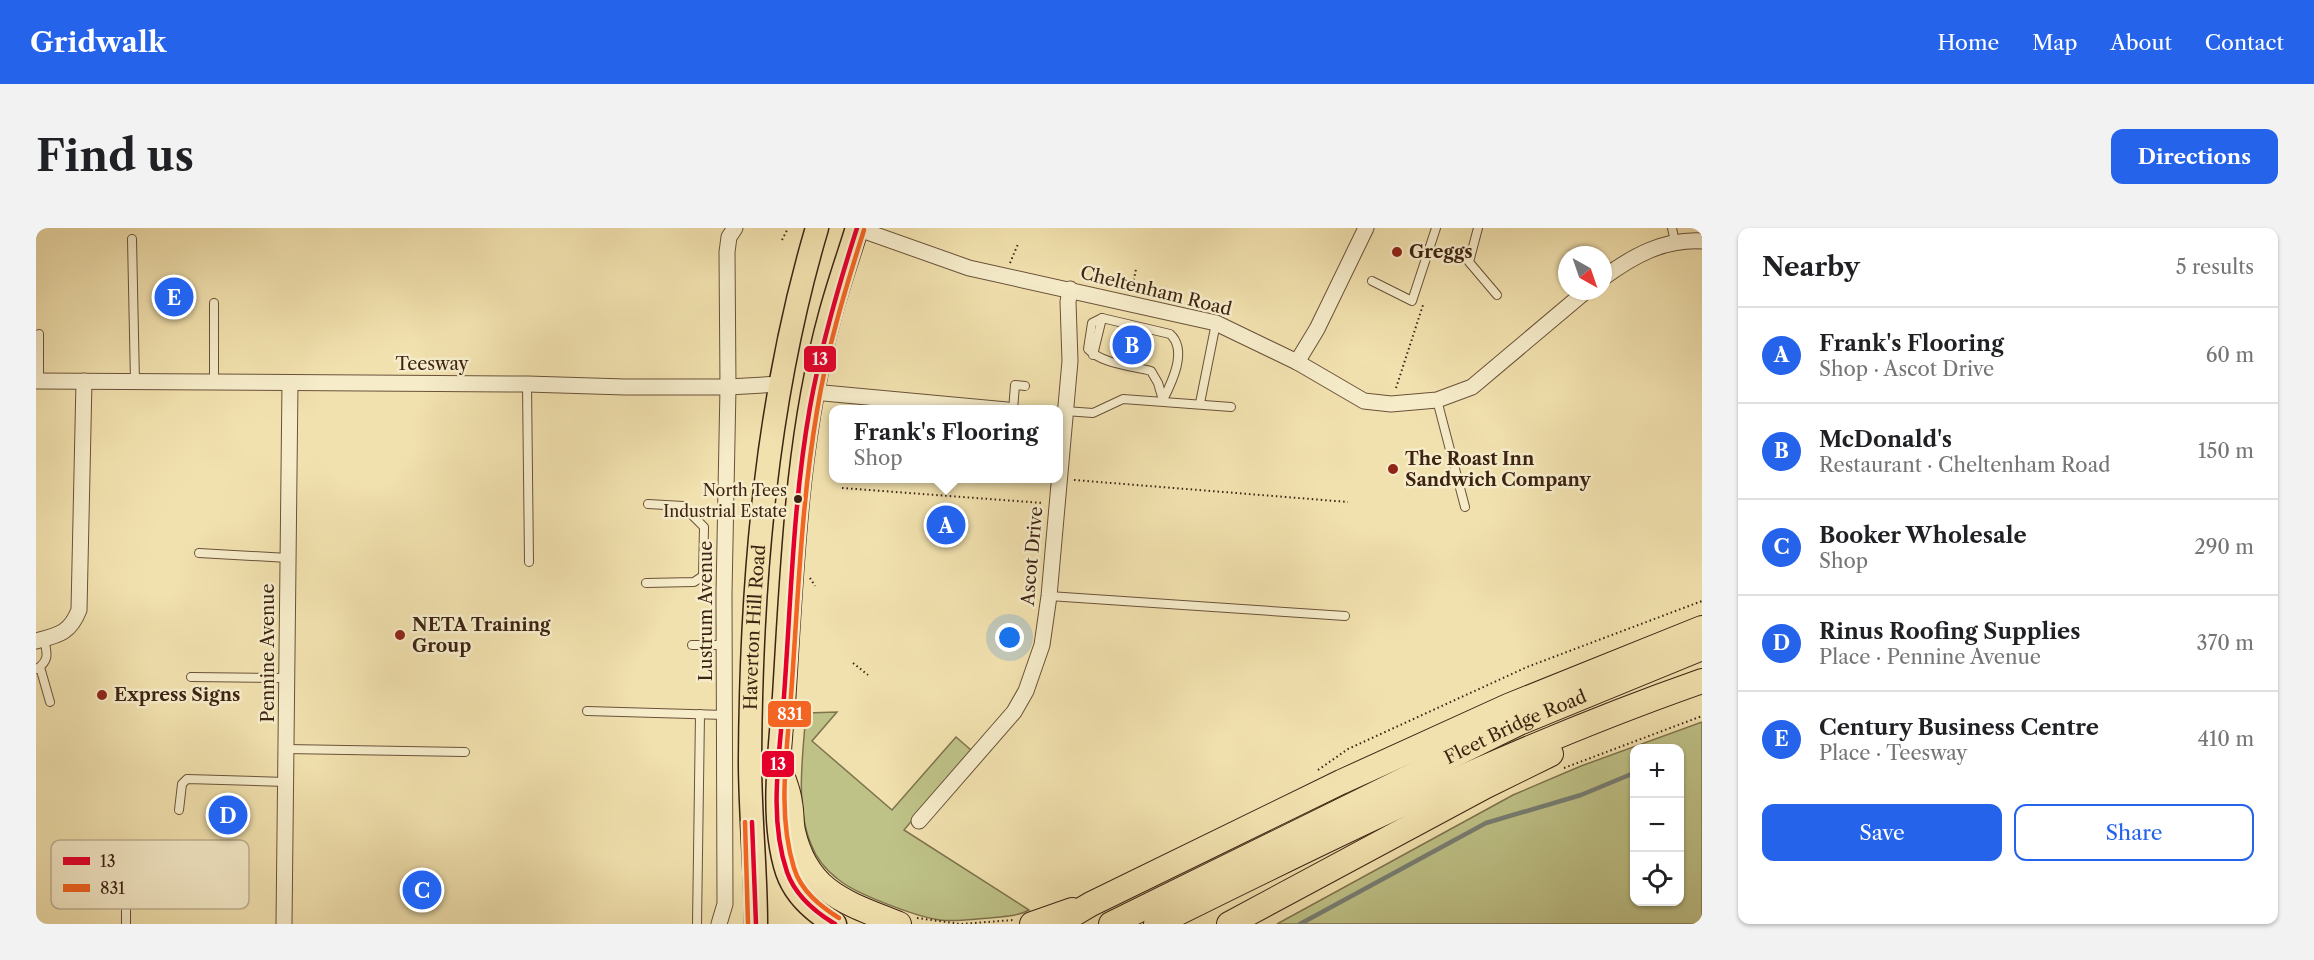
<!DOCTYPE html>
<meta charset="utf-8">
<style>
:root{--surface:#fff;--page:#f2f2f2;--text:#202124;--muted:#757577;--line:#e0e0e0;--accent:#2563eb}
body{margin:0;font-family:"Libre Caslon Text",serif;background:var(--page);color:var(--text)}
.controls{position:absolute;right:18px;bottom:18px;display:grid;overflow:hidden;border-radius:12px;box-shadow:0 2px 4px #0004}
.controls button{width:54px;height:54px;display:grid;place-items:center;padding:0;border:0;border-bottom:2px solid var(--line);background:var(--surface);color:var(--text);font:30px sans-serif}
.compass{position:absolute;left:1522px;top:18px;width:54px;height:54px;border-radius:50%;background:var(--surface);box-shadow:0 2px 4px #0004;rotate:140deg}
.you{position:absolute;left:974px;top:410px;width:21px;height:21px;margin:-15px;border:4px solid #fff;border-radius:50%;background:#1a73e8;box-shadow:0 0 0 9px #1a73e833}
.badge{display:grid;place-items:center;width:39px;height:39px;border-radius:50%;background:var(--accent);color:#fff;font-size:20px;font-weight:700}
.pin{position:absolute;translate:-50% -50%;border:3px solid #fff;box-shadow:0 2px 6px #0006}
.popup{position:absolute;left:793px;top:177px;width:234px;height:78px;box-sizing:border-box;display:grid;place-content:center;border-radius:12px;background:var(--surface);filter:drop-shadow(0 2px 4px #0005);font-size:20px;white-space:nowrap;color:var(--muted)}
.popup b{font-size:22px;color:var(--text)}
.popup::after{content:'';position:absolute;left:50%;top:100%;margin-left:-12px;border:12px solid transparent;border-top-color:var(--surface)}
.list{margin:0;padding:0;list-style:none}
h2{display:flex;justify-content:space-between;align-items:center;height:78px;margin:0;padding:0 24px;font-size:26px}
h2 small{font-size:20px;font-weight:400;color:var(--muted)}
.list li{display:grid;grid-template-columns:39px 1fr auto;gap:18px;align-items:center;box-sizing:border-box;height:96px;padding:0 24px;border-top:2px solid var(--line)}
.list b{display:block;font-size:22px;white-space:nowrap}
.list p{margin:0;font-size:20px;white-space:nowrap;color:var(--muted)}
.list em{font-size:20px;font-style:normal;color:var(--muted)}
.actions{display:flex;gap:12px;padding:18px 24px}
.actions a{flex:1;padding:14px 0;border:2px solid var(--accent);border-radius:12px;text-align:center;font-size:21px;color:var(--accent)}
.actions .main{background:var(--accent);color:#fff}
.icon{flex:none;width:33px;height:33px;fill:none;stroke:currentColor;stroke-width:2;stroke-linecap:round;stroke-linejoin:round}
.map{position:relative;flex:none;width:1666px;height:696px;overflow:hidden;border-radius:12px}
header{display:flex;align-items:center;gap:36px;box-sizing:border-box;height:84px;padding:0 30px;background:var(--accent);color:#fff}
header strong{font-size:28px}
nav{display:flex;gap:33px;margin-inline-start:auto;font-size:21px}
.intro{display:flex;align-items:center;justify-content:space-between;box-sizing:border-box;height:144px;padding:0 36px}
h1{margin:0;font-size:42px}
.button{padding:15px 27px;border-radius:12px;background:var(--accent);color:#fff;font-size:21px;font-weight:700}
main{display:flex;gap:36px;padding:0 36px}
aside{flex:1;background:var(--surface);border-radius:12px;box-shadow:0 2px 4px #0004}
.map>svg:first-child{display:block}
</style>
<header>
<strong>Gridwalk</strong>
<nav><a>Home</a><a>Map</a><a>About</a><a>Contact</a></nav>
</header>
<div class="intro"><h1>Find us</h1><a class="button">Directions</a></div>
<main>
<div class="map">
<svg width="1666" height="696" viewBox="0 0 1666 696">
<rect width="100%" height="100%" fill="#f1e1ae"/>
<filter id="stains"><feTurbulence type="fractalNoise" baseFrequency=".00333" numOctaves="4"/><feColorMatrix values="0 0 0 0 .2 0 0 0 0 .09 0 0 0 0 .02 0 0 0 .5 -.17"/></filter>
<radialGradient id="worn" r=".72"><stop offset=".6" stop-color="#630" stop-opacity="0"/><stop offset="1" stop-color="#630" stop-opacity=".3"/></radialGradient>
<g fill="#bec287" stroke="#7e724d" stroke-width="1.5" fill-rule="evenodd">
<path d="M 801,484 L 776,513 L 856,582 L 920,509 L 935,522 L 868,602 L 993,682 C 980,689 969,688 954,690 C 937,691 920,694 904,692 C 881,689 820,666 803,652 C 791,643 780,630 775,616 C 759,579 767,525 770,485 Z"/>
<path d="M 1666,494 L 1666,696 L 1241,696 L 1477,567 L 1545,538 ZM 1598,520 L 1644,520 L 1644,674 L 1598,674 Z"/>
</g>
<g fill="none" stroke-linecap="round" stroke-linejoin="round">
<polyline stroke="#777e74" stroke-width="4.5" points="1264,696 1450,595 1545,567 1598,545"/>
<defs>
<g id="service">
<polyline points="1442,0 1433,34 1461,67"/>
<polyline points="1636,0 1639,14"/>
<polyline points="96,11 99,154"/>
<polyline points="1336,53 1376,73 1400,0"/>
<polyline points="178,75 178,154"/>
<path d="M 1066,90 L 1134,106 C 1152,122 1136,154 1127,172 L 1122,155 L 1115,143 C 1096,138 1066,136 1052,121 L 1056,95 Z"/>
<polyline points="1057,127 1066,90"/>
<polyline points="3,153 3,106"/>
<polyline points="491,156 493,334"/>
<polyline points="1401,172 1429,279"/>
<polyline points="1164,175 1180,95"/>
<polyline points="977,182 979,157 989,158"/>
<polyline points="1029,183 1057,185 1087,171 1195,179"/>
<polyline points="163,325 252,330"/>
<polyline points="610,355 658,354 667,348 668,299 647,278 612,276"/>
<polyline points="1013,368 1309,388"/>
<polyline points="656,417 689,417"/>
<polyline points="4,439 14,474"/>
<path d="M 1,441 C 14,432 11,425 8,411"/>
<polyline points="155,449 251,450"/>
<polyline points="551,483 689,487"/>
<polyline points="250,521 429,524"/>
<polyline points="143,582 146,556 151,551 250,554"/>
<polyline points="90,617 90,696"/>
<polyline points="661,696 664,486"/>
</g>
<g id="minor">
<polyline points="820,0 933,40 1180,95 1261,134 1328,173 1355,176 1401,172 1436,159 1550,63"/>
<path d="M 1567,50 C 1597,28 1627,11 1666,13"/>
<polyline points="1261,134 1281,101 1330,0"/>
<polyline points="0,153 491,156 589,159 692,159 744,156"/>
<polyline points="777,164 971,182"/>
<path d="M 0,413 C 23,407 34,405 43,382 L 48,153"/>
<polyline points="883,593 978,484 990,463 1006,417 1013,368 1034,133 1032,74 1034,61"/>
<polyline points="248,696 254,155"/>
<polyline points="683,696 689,676 688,366 692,159 691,24 693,9 699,0"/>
</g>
<g id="primary">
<path id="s1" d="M 720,696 C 720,642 714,587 714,533 C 715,354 730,172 781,0"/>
<path d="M 799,696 C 778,684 759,667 751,644 C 734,593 744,521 748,468 C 756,341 760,211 794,87 C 802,57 812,29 821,0"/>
</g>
<g id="trunk">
<path d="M 744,540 C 747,551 753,563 754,575 C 756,584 755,594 757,603 C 771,665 811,675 863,696"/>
<polyline points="996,696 1036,682"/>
<polyline points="1021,696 1055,676 1305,554 1472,478 1666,400"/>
<path id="s2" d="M 1075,696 L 1483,495 L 1666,420"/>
<path d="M 1120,696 C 1299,607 1477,519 1666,453"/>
<polyline points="1193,696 1450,558 1515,526"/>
</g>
</defs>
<use href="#service" stroke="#6a523a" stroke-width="10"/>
<use href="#minor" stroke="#6a523a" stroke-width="17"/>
<use href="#primary" stroke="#3d2313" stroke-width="25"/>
<use href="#trunk" stroke="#3d2313" stroke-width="26"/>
<g stroke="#3d2313" stroke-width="2" stroke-dasharray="1.5 3" stroke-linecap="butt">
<polyline points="746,12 752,0"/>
<polyline points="974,35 982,16"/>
<polyline points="1096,61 1100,41"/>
<polyline points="1360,160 1387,77"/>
<polyline points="1038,252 1312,274"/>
<polyline points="806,260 1007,275"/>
<polyline points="774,350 779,358"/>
<polyline points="817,435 832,447"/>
<polyline points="1528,540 1666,488"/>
<polyline points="1282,542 1312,521 1491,439 1666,373"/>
<polyline points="881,690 925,696 977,692"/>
</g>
<use href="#service" stroke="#f6ecca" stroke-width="8"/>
<use href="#minor" stroke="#f6ecca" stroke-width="15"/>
<use href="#primary" stroke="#f1e1ae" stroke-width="22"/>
<use href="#trunk" stroke="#f1e1ae" stroke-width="24"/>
<defs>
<g id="bus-1">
<polyline points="716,594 720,696"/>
<path d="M 799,696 C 779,684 759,667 751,644 C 732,588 744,525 748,468 C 755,372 757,275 774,179 C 785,118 802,59 821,0"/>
</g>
<g id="bus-2">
<polyline points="709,594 712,696"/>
<path d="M 803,690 C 784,678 765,663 758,640 C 741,585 751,525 755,468 C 762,373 765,277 781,183 C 791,121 809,62 828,2"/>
</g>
</defs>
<use href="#bus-1" stroke="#f6ecca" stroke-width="9"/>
<use href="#bus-2" stroke="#f6ecca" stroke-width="9"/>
<use href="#bus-1" stroke="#e4002b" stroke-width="4.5"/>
<use href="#bus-2" stroke="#f26522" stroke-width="4.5"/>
</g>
<g fill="#8f2418" stroke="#f6ecca" stroke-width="2">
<circle cx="1361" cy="24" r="6"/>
<circle cx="1357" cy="241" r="6"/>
<circle cx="364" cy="407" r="6"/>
<circle cx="66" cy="467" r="6"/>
</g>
<circle fill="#3d2313" stroke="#f6ecca" stroke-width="2" cx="762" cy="271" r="5"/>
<g text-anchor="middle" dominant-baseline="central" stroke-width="5" stroke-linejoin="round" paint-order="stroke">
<g font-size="16" fill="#3d2313" stroke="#f6ecca" text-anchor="end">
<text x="751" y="262">North Tees<tspan x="751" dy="21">Industrial Estate</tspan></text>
</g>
<g font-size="18" font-weight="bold" fill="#3d2313" stroke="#f6ecca" text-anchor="start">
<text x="1373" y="24">Greggs</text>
<text x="1369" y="231">The Roast Inn<tspan x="1369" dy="21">Sandwich Company</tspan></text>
<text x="376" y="397">NETA Training<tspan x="376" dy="21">Group</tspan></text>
<text x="78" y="467">Express Signs</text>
</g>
<g font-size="18" fill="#3d2313" stroke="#f6ecca">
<text transform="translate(1120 63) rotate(14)">Cheltenham Road</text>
<text x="396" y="136">Teesway</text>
<text transform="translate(996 328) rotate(-85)">Ascot Drive</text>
<text transform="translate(670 383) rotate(-90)">Lustrum Avenue</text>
<text stroke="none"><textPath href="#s1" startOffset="297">Haverton Hill Road</textPath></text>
<text transform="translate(232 425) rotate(-90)">Pennine Avenue</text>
<text stroke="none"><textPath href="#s2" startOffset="450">Fleet Bridge Road</textPath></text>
</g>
</g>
<rect x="15" y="612" width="198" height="69" rx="9" fill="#f6ecca" stroke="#beb093" stroke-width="1.5"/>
<rect x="27" y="629" width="27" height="8" fill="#e4002b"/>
<rect x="27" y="656" width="27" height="8" fill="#f26522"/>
<g font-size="16" fill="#3d2313">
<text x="64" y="639">13</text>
<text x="64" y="666">831</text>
</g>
<g stroke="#f6ecca" stroke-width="2">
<rect x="767" y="117" width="34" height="28" rx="6" fill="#e4002b"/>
<rect x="731" y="472" width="45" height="28" rx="6" fill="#f26522"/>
<rect x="725" y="522" width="34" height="28" rx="6" fill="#e4002b"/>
</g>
<g font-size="16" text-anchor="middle" font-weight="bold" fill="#fff">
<text x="784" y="137">13</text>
<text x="754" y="492">831</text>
<text x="742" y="542">13</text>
</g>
<rect width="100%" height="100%" filter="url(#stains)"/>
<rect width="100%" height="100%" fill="url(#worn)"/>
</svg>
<div class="controls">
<button>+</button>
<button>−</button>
<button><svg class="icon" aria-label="locate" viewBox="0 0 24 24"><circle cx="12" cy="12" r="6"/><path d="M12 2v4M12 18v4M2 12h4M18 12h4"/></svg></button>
</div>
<svg class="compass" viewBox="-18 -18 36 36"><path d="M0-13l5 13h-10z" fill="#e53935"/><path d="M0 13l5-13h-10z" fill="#757577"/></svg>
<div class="you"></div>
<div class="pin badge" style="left:910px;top:297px">A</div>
<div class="popup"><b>Frank's Flooring</b>Shop</div>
<div class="pin badge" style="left:1096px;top:117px">B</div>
<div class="pin badge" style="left:386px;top:662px">C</div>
<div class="pin badge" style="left:192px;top:587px">D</div>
<div class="pin badge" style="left:138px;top:69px">E</div>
</div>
<aside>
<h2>Nearby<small>5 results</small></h2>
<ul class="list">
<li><span class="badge">A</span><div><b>Frank's Flooring</b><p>Shop · Ascot Drive</p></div><em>60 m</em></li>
<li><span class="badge">B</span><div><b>McDonald's</b><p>Restaurant · Cheltenham Road</p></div><em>150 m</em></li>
<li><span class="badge">C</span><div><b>Booker Wholesale</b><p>Shop</p></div><em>290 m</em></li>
<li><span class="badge">D</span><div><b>Rinus Roofing Supplies</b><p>Place · Pennine Avenue</p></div><em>370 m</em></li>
<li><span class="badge">E</span><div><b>Century Business Centre</b><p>Place · Teesway</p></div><em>410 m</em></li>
</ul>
<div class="actions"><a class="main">Save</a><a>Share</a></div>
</aside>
</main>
